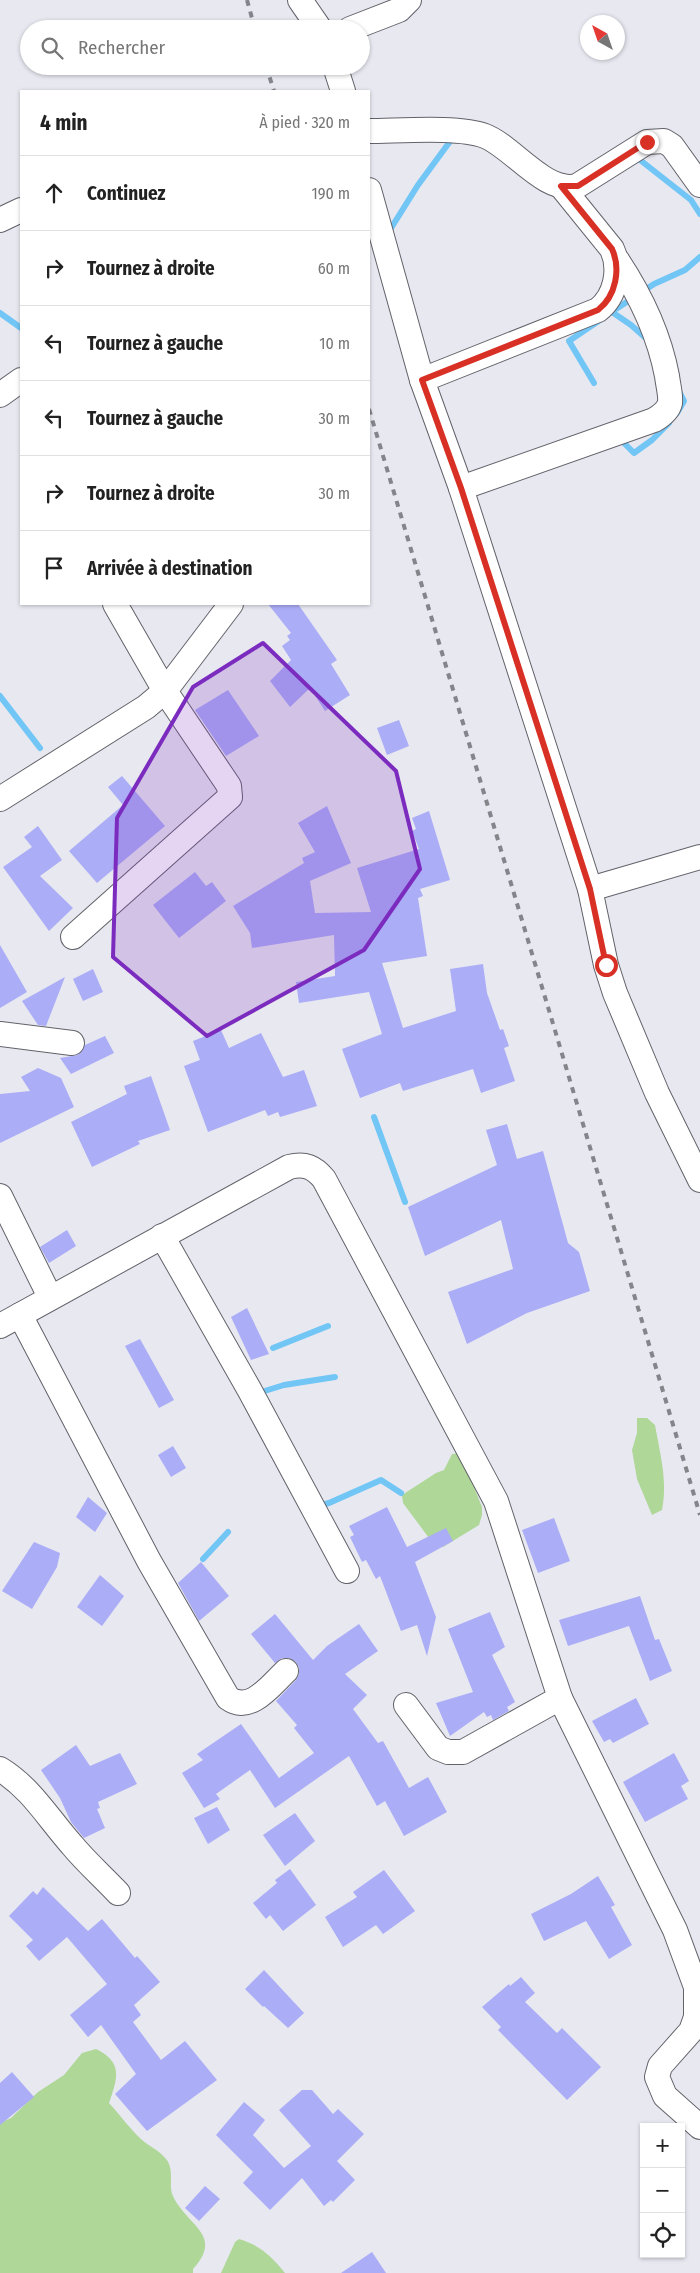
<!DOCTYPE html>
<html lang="fr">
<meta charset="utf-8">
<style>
:root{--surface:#fff;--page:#f6f6f6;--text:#222;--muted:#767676;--line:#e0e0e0}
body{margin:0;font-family:"Fira Sans Condensed",sans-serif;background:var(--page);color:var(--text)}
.controls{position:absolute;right:15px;bottom:15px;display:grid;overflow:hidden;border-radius:0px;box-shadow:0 1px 4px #0004}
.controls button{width:45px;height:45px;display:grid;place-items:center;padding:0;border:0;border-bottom:1px solid var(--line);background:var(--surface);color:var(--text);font:25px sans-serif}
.compass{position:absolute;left:580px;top:15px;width:45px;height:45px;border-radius:50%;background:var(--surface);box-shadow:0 1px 4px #0004;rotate:320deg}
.stop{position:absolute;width:15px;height:15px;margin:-11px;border:4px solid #d93025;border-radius:50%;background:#fff}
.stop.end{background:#d93025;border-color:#fff;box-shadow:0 1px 5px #0008}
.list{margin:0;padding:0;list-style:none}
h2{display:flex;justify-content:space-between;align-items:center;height:65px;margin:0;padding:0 20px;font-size:21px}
h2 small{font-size:16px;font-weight:400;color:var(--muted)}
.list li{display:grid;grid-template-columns:32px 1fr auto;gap:15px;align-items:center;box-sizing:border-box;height:75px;padding:0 20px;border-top:1px solid var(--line)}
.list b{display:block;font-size:19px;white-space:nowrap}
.list em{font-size:16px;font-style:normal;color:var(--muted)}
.icon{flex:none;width:28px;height:28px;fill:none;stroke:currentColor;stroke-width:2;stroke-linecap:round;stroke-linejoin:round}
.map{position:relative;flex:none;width:700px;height:2273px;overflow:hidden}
.search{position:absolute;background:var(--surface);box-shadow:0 1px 4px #0004;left:20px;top:20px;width:350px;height:55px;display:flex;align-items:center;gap:12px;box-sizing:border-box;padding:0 18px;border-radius:28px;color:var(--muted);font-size:19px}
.panel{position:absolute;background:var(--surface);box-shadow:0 1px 4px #0004;left:20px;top:90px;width:350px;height:515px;border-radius:0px}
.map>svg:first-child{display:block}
</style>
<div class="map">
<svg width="700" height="2273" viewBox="0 0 700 2273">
<rect width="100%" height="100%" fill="#e8e8f1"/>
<g fill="#afd797">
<path d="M 637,1418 L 647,1418 L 655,1425 C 660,1453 668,1482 662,1510 L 652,1515 L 637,1479 L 632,1450 L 637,1433 Z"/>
<polygon points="460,1453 482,1507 482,1515 479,1525 443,1547 432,1542 403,1503 402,1495 436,1473 444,1470 452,1454"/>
<path d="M 96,2049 C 123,2062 118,2078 109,2103 C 120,2115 130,2129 142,2140 C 149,2146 160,2151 166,2159 C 175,2170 168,2185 173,2196 C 186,2225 225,2235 193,2269 L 193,2273 L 0,2273 L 0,2123 L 11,2118 L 38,2092 L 64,2075 L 82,2053 Z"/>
<path d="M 239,2239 C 260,2245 272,2257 285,2273 L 221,2273 L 235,2242 Z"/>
</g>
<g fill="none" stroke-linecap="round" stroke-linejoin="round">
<g stroke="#71c6f5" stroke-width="6">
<polyline points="635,156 691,200 700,214"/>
<polyline points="388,233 418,185 454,136"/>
<polyline points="612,312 631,325 648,340"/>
<polyline points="0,313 21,328"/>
<polyline points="610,313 654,284 685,270 700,257"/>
<polyline points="594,383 569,341 600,320"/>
<polyline points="677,413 684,401 678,389"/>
<polyline points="619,438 634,453 652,440 669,423"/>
<polyline points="0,696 40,748"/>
<polyline points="374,1117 405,1202"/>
<polyline points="273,1348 328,1326"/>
<polyline points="255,1394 284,1385 335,1377"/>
<polyline points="317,1506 329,1503 381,1480 401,1493"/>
<polyline points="203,1559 228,1532"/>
</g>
</g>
<g fill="#abadf7">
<polygon points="268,604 298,604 337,660 331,664 350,695 325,711 310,688 290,707 270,681 291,660 282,646 290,640 287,636 291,633"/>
<polygon points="228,690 259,736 226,756 195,710"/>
<polygon points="399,720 409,746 387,755 377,728"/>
<polygon points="122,776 165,826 97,883 69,851 123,805 108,787"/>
<polygon points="327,806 351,863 310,881 315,913 371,912 357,868 419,849 412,831 416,829 412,818 429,811 450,880 420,889 423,896 418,898 427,956 382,963 403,1028 456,1011 450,969 483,964 487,993 500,1030 503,1029 509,1046 504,1048 515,1081 481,1093 473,1069 403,1091 400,1083 360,1098 342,1049 382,1034 369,992 299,1003 296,982 335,976 334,935 252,948 250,933 233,906 304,863 302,858 315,852 298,823"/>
<polygon points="38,826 62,860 40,876 73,908 49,931 3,867 32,847 24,837"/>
<polygon points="195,872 206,886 212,882 226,901 179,938 153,905"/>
<polygon points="0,945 27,992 0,1008"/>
<polygon points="93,969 103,992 83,1001 73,979"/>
<polygon points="65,977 46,1026 38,1025 22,1001"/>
<polygon points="221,1030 229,1048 261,1033 283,1077 304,1070 317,1106 280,1117 278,1112 268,1116 265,1110 208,1132 184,1066 200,1060 193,1041"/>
<polygon points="105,1036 114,1053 71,1074 60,1058 78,1055 85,1045"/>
<polygon points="38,1068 61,1078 74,1107 0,1143 0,1094 30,1091 21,1077"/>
<polygon points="151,1076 170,1130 138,1141 140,1144 92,1167 71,1122 127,1094 124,1086"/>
<polygon points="507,1124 517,1159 543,1151 568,1243 579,1252 590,1291 527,1313 467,1344 448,1292 513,1269 501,1220 425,1256 408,1207 497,1165 486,1130"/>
<polygon points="67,1230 76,1246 49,1263 40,1247"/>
<polygon points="247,1308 269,1354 251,1360 231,1317"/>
<polygon points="140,1339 174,1400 159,1408 125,1346"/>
<polygon points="173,1446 186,1468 171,1477 158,1455"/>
<polygon points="88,1497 107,1513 95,1532 76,1517"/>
<polygon points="387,1507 407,1547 446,1528 453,1541 415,1562 436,1617 427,1656 417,1625 401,1631 380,1576 376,1579 366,1560 362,1562 350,1537 354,1535 349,1526"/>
<polygon points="554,1518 570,1561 538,1573 522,1530"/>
<polygon points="34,1542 60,1553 57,1567 32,1609 2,1591"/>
<polygon points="201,1562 229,1596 199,1621 178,1583"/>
<polygon points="100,1575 124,1596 102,1626 77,1607"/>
<polygon points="640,1596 655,1640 659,1639 672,1671 650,1681 629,1626 568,1646 559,1620"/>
<polygon points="490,1612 505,1647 492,1655 515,1702 507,1707 509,1711 493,1720 491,1715 487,1717 484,1712 450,1736 436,1703 473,1692 448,1629"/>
<polygon points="275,1614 313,1660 327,1646 359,1624 378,1651 345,1674 367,1695 353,1709 378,1743 383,1741 409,1788 428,1777 447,1812 404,1836 385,1801 377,1806 349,1756 275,1808 250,1770 216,1794 220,1799 204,1808 182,1773 203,1760 197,1754 241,1724 279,1778 314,1753 294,1728 297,1725 276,1701 296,1680 299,1674 299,1667 295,1661 289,1658 282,1658 275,1663 251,1634"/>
<polygon points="636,1698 649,1724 613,1743 610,1739 604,1742 592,1721"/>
<polygon points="76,1745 90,1766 120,1753 137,1784 98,1802 100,1808 97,1809 105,1828 84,1838 71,1822 60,1798 41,1770"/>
<polygon points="674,1753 689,1781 681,1786 688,1799 645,1822 623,1782"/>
<polygon points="217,1807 230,1830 208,1844 194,1818"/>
<polygon points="295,1813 315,1841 285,1866 263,1835"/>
<polygon points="290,1869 316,1905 283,1931 270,1915 266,1919 253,1903 277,1883 275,1880"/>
<polygon points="384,1870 415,1911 383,1934 376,1925 343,1947 325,1917 357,1897 353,1892"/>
<polygon points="598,1876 615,1905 611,1907 632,1945 609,1959 586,1921 544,1941 531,1914 571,1894"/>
<polygon points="43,1887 88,1931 102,1919 135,1958 137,1956 160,1982 134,2005 141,2015 133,2022 161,2060 185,2041 217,2080 147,2131 115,2094 136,2074 101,2025 88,2037 70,2015 107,1984 67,1937 39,1961 26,1946 33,1940 9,1916 33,1891 37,1895"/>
<polygon points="264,1970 304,2013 288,2028 264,2006 263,2007 245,1989"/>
<polygon points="521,1977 535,1993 525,2002 557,2033 562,2028 601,2067 567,2100 498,2030 501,2027 482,2007 509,1984 510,1986"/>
<polygon points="12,2072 34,2097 0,2125 0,2083"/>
<polygon points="302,2090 312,2090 333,2114 338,2109 364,2134 337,2161 355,2180 333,2202 331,2200 324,2206 302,2178 270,2210 243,2183 253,2172 216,2135 244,2102 265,2120 253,2135 284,2168 311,2146 279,2110"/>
<polygon points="205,2186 220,2199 199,2221 185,2208"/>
<polygon points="372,2252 386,2273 341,2273"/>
</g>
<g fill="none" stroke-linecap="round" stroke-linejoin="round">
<defs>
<g id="minor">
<polyline points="300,0 320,29"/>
<polyline points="350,29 399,10 409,0"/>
<polyline points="335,66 343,91"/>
<path d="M 369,131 C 398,131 460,126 485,136 C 513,147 545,194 577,186 L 647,142 L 664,141 L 672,146 L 700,185"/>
<polyline points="369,190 422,380 461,488 590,889 606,965 615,993 657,1093 700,1180"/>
<polyline points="0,220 21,210"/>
<path d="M 422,380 L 598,310 C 616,296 621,269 612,249 L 561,186"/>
<polyline points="0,395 21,380"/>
<path d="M 461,488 L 654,420 C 661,416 668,411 670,403 C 671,395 668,385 667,376 C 659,334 641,296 617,260"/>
<polyline points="0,799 146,707 165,691 231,604"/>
<polyline points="590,889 700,857"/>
<polyline points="73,937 230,797 229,786 165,691 115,604"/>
<polyline points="0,1034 72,1043"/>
<polyline points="0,1196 50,1297"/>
<polyline points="162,1236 249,1389 347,1571"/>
<path d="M 20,1315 L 149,1561 L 228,1698 C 250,1714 270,1686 286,1671"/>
<path d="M 0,1326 L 289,1167 C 305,1163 314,1167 324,1179 L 496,1501 L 560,1698 L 463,1752 L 448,1752 L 438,1748 L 406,1705"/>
<polyline points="560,1698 675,1930 696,1987 696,2017 691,2031 660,2066 657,2077 665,2096 700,2127"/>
<path d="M 0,1769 C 31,1788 48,1818 72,1845 C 86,1862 103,1877 118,1893"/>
</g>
</defs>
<use href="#minor" stroke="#62626a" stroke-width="26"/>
<use href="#minor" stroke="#fff" stroke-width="24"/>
<g stroke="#84848a" stroke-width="4" stroke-dasharray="6 6" stroke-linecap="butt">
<polyline points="247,0 255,29"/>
<polyline points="266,66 274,91"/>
<polyline points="369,409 700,1515"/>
</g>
</g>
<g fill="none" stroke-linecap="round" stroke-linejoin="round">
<path stroke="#d93025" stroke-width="6" d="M 606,965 L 590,889 L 461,488 L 422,380 L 598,310 C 616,296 621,269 612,249 L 561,186 L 578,186 L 647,142"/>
</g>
<path fill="#7b2cbf" fill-opacity="0.2" stroke="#7b2cbf" stroke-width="4" stroke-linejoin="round" d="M 263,643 L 396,771 L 420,869 L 364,950 L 207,1036 L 113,957 L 117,818 L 193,687 Z"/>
</svg>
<div class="controls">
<button>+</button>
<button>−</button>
<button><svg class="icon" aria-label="locate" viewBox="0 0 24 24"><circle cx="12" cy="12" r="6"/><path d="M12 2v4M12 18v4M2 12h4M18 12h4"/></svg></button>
</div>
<svg class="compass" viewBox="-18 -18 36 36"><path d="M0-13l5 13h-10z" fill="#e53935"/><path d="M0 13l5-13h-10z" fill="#767676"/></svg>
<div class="stop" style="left:606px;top:965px"></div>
<div class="stop end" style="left:647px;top:142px"></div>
<div class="search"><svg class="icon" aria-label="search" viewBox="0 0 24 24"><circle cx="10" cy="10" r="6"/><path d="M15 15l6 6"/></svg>Rechercher</div>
<section class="panel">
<h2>4 min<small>À pied · 320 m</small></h2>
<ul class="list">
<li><svg class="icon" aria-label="ahead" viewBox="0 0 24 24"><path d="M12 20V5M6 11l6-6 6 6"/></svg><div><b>Continuez</b></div><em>190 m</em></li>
<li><svg class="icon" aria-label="right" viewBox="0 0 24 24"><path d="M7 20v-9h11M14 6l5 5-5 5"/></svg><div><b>Tournez à droite</b></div><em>60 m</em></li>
<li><svg class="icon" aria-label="left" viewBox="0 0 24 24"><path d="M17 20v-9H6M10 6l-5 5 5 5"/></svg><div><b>Tournez à gauche</b></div><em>10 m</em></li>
<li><svg class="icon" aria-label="left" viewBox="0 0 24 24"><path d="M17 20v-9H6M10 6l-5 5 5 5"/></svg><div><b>Tournez à gauche</b></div><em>30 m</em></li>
<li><svg class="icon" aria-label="right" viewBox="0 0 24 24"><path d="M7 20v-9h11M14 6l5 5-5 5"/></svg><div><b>Tournez à droite</b></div><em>30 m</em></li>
<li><svg class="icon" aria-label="arrive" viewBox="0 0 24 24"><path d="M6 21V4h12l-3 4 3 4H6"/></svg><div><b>Arrivée à destination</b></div></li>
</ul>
</section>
</div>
